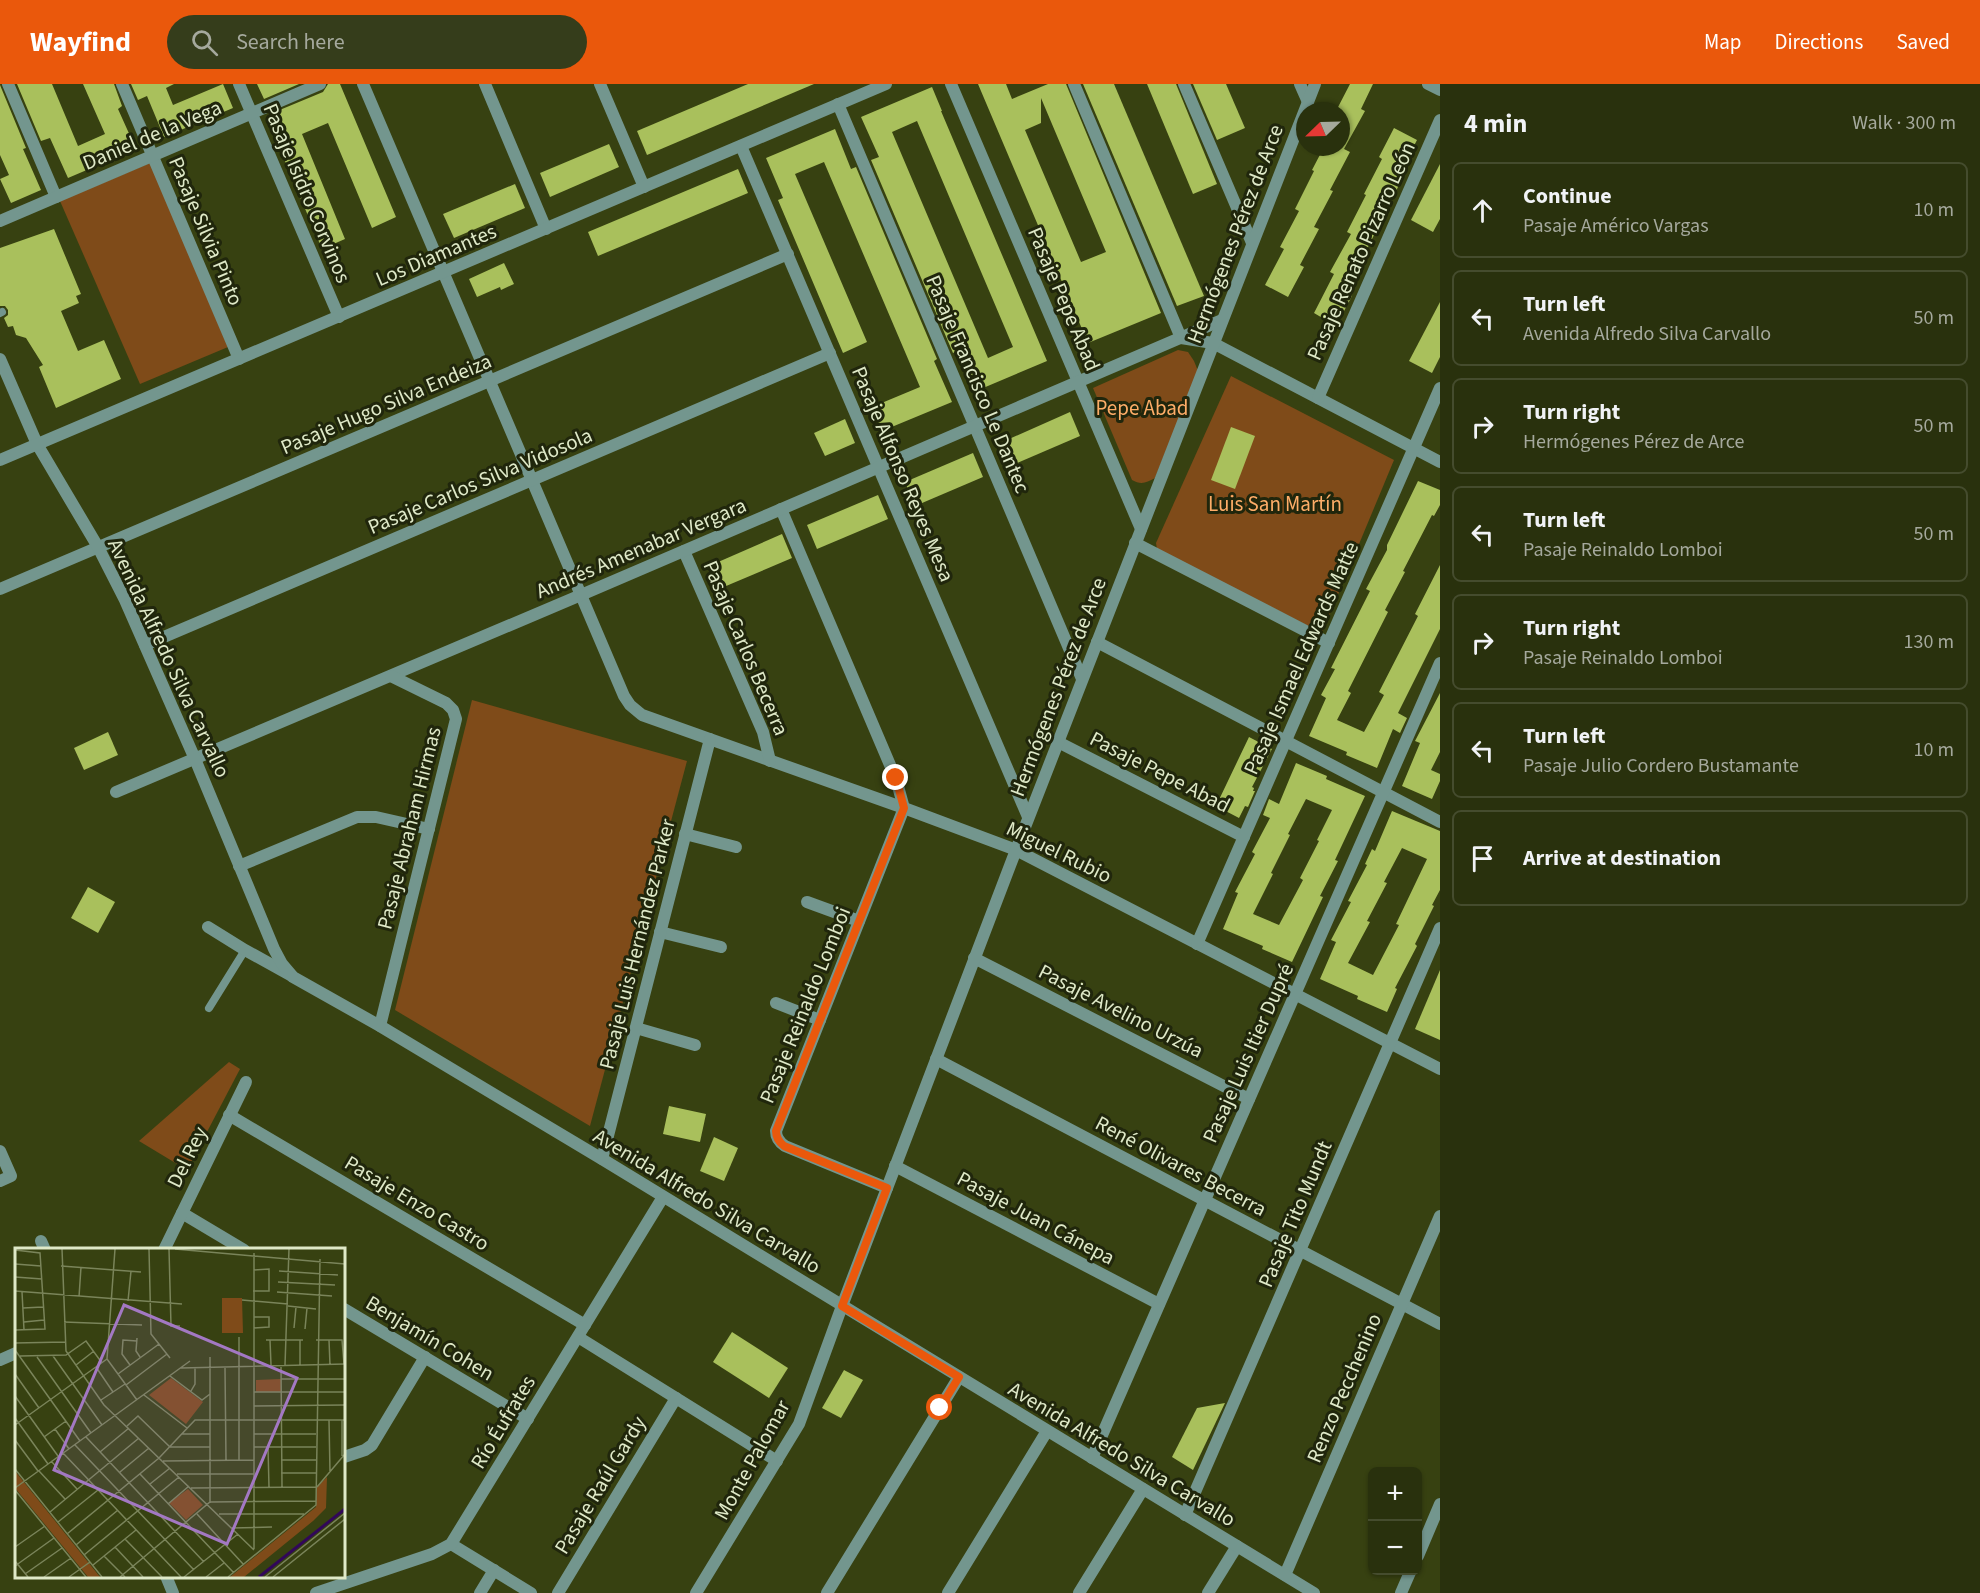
<!DOCTYPE html>
<meta charset="utf-8">
<style>
:root{--surface:#29310d;--page:#353d1b;--text:#f1f3f6;--muted:#a5a99d;--line:#454c2e;--accent:#ea580c}
body{margin:0;font-family:"Source Sans 3",sans-serif;background:var(--page);color:var(--text)}
.controls{position:absolute;right:18px;bottom:18px;display:grid;overflow:hidden;border-radius:9px;box-shadow:0 2px 4px #0004}
.controls button{width:54px;height:54px;display:grid;place-items:center;padding:0;border:0;border-bottom:2px solid var(--line);background:var(--surface);color:var(--text);font:30px sans-serif}
.compass{position:absolute;left:1296px;top:18px;width:54px;height:54px;border-radius:50%;background:var(--surface);box-shadow:0 2px 4px #0004;rotate:247deg}
.stop{position:absolute;width:18px;height:18px;margin:-14px;border:4px solid #ea580c;border-radius:50%;background:#fff}
.stop.end{background:#ea580c;border-color:#fff;box-shadow:0 2px 6px #0008}
.list{margin:0;padding:0;list-style:none}
h2{display:flex;justify-content:space-between;align-items:center;height:78px;margin:0;padding:0 24px;font-size:26px}
h2 small{font-size:20px;font-weight:400;color:var(--muted)}
.list li{display:grid;grid-template-columns:39px 1fr auto;gap:18px;align-items:center;box-sizing:border-box;height:96px;margin:0 12px 12px;padding:0 12px;border:2px solid var(--line);border-radius:9px}
.list b{display:block;font-size:22px;white-space:nowrap}
.list p{margin:0;font-size:20px;white-space:nowrap;color:var(--muted)}
.list em{font-size:20px;font-style:normal;color:var(--muted)}
.icon{flex:none;width:33px;height:33px;fill:none;stroke:currentColor;stroke-width:2;stroke-linecap:round;stroke-linejoin:round}
.map{position:relative;flex:none;width:1440px;height:1509px;overflow:hidden}
header{display:flex;align-items:center;gap:36px;box-sizing:border-box;height:84px;padding:0 30px;background:var(--accent);color:#fff}
header strong{font-size:28px}
nav{display:flex;gap:33px;margin-inline-start:auto;font-size:21px}
.search{width:420px;height:54px;background:var(--page);display:flex;align-items:center;gap:15px;box-sizing:border-box;padding:0 21px;border-radius:33px;color:var(--muted);font-size:22px}
main{display:flex}
aside{flex:1;background:var(--surface)}
.map>svg:first-child{display:block}
</style>
<header>
<strong>Wayfind</strong>
<div class="search"><svg class="icon" aria-label="search" viewBox="0 0 24 24"><circle cx="10" cy="10" r="6"/><path d="M15 15l6 6"/></svg>Search here</div>
<nav><a>Map</a><a>Directions</a><a>Saved</a></nav>
</header>
<main>
<div class="map">
<svg width="1440" height="1509" viewBox="0 0 1440 1509">
<rect width="100%" height="100%" fill="#374111"/>
<g fill="#7f4b19">
<polygon points="150,79 228,263 140,300 60,117"/>
<path d="M 1178,266 L 1188,268 L 1194,277 L 1198,287 L 1155,394 C 1146,399 1141,401 1132,396 L 1093,304 Z"/>
<polygon points="1231,292 1394,376 1322,549 1157,465 1156,459"/>
<polygon points="472,616 687,677 590,1042 395,926"/>
<polygon points="229,978 240,985 187,1086 139,1057"/>
</g>
<g fill="#a9c05c" fill-rule="evenodd">
<polygon points="17,0 52,0 78,62 105,50 83,0 114,0 122,22 118,25 136,65 68,94 50,54 41,57"/>
<polygon points="131,0 174,0 166,4 173,21 223,0 233,24 164,53 147,12 138,16"/>
<polygon points="257,0 299,0 264,15"/>
<polygon points="328,0 340,0 396,133 372,144 328,39 302,50 345,155 322,165 285,77 289,75 270,30 323,8"/>
<polygon points="748,0 814,0 647,71 637,47"/>
<path d="M 978,0 L 1006,0 L 1012,15 L 1048,0 L 1066,0 L 1161,229 L 1088,259 ZM 1041,14 L 1106,168 L 1081,178 L 1025,46 L 1041,39 Z"/>
<polygon points="1083,0 1114,0 1204,212 1177,222"/>
<polygon points="1147,0 1176,0 1217,100 1193,110"/>
<polygon points="1193,0 1226,0 1245,44 1217,56"/>
<polygon points="1350,0 1373,0 1361,25 1365,27 1344,65 1350,68 1330,106 1333,107 1314,143 1319,145 1300,181 1304,183 1288,213 1265,201 1284,165 1280,163 1299,127 1295,125 1314,87 1312,86 1324,63 1341,63 1341,27 1336,27"/>
<polygon points="0,1 26,64 23,65 41,106 11,119 0,95 9,91 0,71"/>
<path d="M 932,3 L 942,27 L 941,27 L 1047,277 L 976,307 L 959,266 L 953,269 L 871,76 L 879,73 L 861,33 ZM 917,37 L 1013,263 L 988,274 L 892,48 Z"/>
<polygon points="1394,44 1417,56 1399,91 1403,93 1365,169 1368,171 1348,210 1352,212 1336,242 1314,229 1334,190 1330,188 1351,150 1347,148 1366,111 1364,110 1382,75 1379,73"/>
<polygon points="835,45 851,85 856,83 937,275 934,277 952,318 882,347 872,323 920,303 824,78 795,90 867,258 843,269 778,116 783,114 766,74"/>
<polygon points="609,60 619,83 550,113 540,89"/>
<polygon points="1440,80 1440,135 1433,148 1411,136"/>
<polygon points="738,85 748,109 598,172 588,148"/>
<polygon points="515,100 525,124 454,154 443,130"/>
<polygon points="54,145 81,210 76,212 79,219 61,227 78,267 104,256 121,295 56,324 39,283 43,281 26,254 16,251 13,242 8,243 4,234 8,231 8,226 5,222 0,222 0,164"/>
<polygon points="504,179 514,200 501,206 500,203 477,213 469,195"/>
<polygon points="1440,218 1440,273 1432,289 1409,277"/>
<polygon points="1070,328 1080,352 1010,382 1000,359"/>
<polygon points="845,335 855,359 825,372 814,349"/>
<polygon points="1231,343 1255,352 1235,405 1211,396"/>
<polygon points="973,369 983,393 915,422 905,398"/>
<polygon points="1418,397 1440,406 1440,421 1434,432 1432,431 1403,487 1405,488 1385,526 1388,528 1348,607 1351,609 1337,636 1364,648 1384,611 1379,608 1418,532 1415,530 1440,481 1440,545 1398,629 1407,634 1400,649 1393,645 1377,684 1346,671 1347,668 1309,652 1326,614 1321,611 1335,585 1331,584 1370,507 1366,505 1387,466 1387,461"/>
<polygon points="878,411 888,435 817,465 807,441"/>
<polygon points="782,450 792,474 719,505 709,482"/>
<polygon points="1440,609 1440,668 1431,686 1440,690 1440,697 1432,715 1402,702 1420,659 1415,657"/>
<polygon points="108,648 118,671 84,686 74,664"/>
<polygon points="1249,653 1272,665 1252,703 1254,704 1253,707 1255,707 1248,723 1245,722 1239,734 1216,722"/>
<path d="M 1296,679 L 1327,692 L 1326,695 L 1365,712 L 1335,776 L 1338,777 L 1320,812 L 1323,813 L 1292,878 L 1262,865 L 1263,862 L 1223,845 L 1238,809 L 1235,808 L 1255,770 L 1252,768 L 1270,734 L 1263,731 L 1269,715 L 1279,720 ZM 1306,715 L 1332,726 L 1317,756 L 1319,757 L 1300,794 L 1303,796 L 1279,841 L 1253,830 L 1273,790 L 1271,789 L 1290,751 L 1288,750 Z"/>
<path d="M 1392,727 L 1440,747 L 1440,806 L 1432,821 L 1434,822 L 1415,860 L 1417,862 L 1395,904 L 1397,905 L 1387,928 L 1357,915 L 1358,912 L 1320,895 L 1336,858 L 1331,856 L 1351,818 L 1348,817 L 1367,781 L 1365,780 L 1372,765 L 1375,767 ZM 1402,764 L 1427,775 L 1396,840 L 1399,841 L 1373,891 L 1348,879 L 1370,838 L 1367,837 L 1387,799 L 1384,798 Z"/>
<polygon points="88,803 115,818 98,849 71,834"/>
<polygon points="1440,886 1440,956 1415,945"/>
<polygon points="669,1022 706,1030 700,1058 663,1050"/>
<polygon points="714,1053 738,1064 724,1097 700,1087"/>
<polygon points="732,1248 788,1284 769,1314 713,1278"/>
<polygon points="844,1286 863,1296 841,1334 822,1324"/>
<polygon points="1225,1319 1193,1386 1172,1373 1197,1324"/>
</g>
<g fill="none" stroke-linecap="round" stroke-linejoin="round">
<g stroke="#73968e" stroke-width="8">
<polyline points="0,229 2,228"/>
<polyline points="209,924 245,866"/>
</g>
<g stroke="#73968e" stroke-width="12">
<polyline points="8,0 56,113"/>
<polyline points="122,0 239,275"/>
<polyline points="239,0 339,233"/>
<polyline points="363,0 624,612 630,621 642,631 904,724 1016,766 1440,985"/>
<polyline points="485,0 546,145"/>
<polyline points="600,0 644,103"/>
<polyline points="951,0 1141,445"/>
<polyline points="1074,0 1181,254 1213,259 1440,378"/>
<polyline points="1184,0 1252,159"/>
<polyline points="1300,0 1308,18"/>
<polyline points="1428,0 1440,6"/>
<polyline points="838,20 1082,595"/>
<polyline points="741,62 1028,733"/>
<polyline points="0,137 320,0"/>
<polyline points="1318,314 1440,36"/>
<path d="M 781,425 L 896,695 L 904,724 L 776,1047 C 776,1054 779,1058 785,1062 L 887,1104"/>
<polyline points="1135,459 1329,559"/>
<polyline points="684,467 763,648 770,677"/>
<polyline points="0,505 788,170"/>
<polyline points="1097,558 1440,738"/>
<polyline points="145,561 830,269"/>
<polyline points="1058,658 1244,753"/>
<polyline points="116,708 581,511 1222,236"/>
<polyline points="685,750 736,763"/>
<polyline points="239,782 357,733 376,733 429,745"/>
<polyline points="807,818 859,837"/>
<polyline points="208,843 245,866 292,892"/>
<polyline points="660,848 721,863"/>
<polyline points="1197,860 1440,304"/>
<polyline points="974,874 1249,1015"/>
<polyline points="776,919 820,936"/>
<polyline points="380,942 456,635 453,626 446,619 391,592"/>
<polyline points="636,944 695,961"/>
<polyline points="936,975 1440,1240"/>
<polyline points="229,1031 585,1241"/>
<polyline points="0,1067 11,1092 0,1097"/>
<polyline points="602,1075 710,655"/>
<polyline points="895,1082 1159,1220"/>
<polyline points="182,1129 244,1166"/>
<polyline points="41,1157 45,1166"/>
<polyline points="164,1166 246,998"/>
<polyline points="344,1225 528,1335"/>
<polyline points="578,1253 777,1377"/>
<polyline points="0,1276 16,1269"/>
<polyline points="344,1373 365,1366 372,1361 425,1273"/>
<polyline points="1092,1374 1440,579"/>
<polyline points="1185,1431 1440,844"/>
<polyline points="451,1460 531,1509"/>
<polyline points="1418,1472 1440,1420"/>
<polyline points="1285,1491 1440,1132"/>
<polyline points="166,1492 173,1509"/>
<polyline points="480,1509 494,1486"/>
<polyline points="558,1509 676,1314"/>
<polyline points="827,1509 959,1293"/>
<polyline points="948,1509 1047,1347"/>
<polyline points="1208,1509 1237,1462"/>
<polyline points="1401,1509 1411,1486"/>
</g>
<g stroke="#73968e" stroke-width="12">
<polyline points="0,275 37,360 98,463 125,516 195,675 274,865 282,880 293,893 380,942 602,1075 1314,1509"/>
<polyline points="0,376 886,0"/>
<polyline points="316,1509 432,1470 451,1460 663,1113"/>
<polyline points="696,1509 799,1340 842,1222 1016,766 1315,0"/>
<polyline points="1079,1509 1143,1405"/>
</g>
</g>
<g fill="none" stroke-linecap="round" stroke-linejoin="round">
<path stroke="#ea580c" stroke-width="8" d="M 896,694 L 904,724 L 776,1047 C 776,1054 779,1058 784,1062 L 887,1104 L 842,1222 L 959,1293 L 940,1324"/>
</g>
<g text-anchor="middle" dominant-baseline="central" stroke-width="6" stroke-linejoin="round" paint-order="stroke">
<g font-size="21" fill="#dfe9c8" stroke="#20260c">
<text transform="translate(152 51) rotate(-23)">Daniel de la Vega</text>
<text transform="translate(307 109) rotate(67)">Pasaje Isidro Corvinos</text>
<text transform="translate(206 147) rotate(67)">Pasaje Silvia Pinto</text>
<text transform="translate(1235 150) rotate(-69)">Hermógenes Pérez de Arce</text>
<text transform="translate(1361 167) rotate(-66)">Pasaje Renato Pizarro León</text>
<text transform="translate(436 171) rotate(-23)">Los Diamantes</text>
<text transform="translate(1064 215) rotate(67)">Pasaje Pepe Abad</text>
<text transform="translate(978 300) rotate(67)">Pasaje Francisco Le Dantec</text>
<text transform="translate(386 320) rotate(-23)">Pasaje Hugo Silva Endeiza</text>
<text transform="translate(903 390) rotate(67)">Pasaje Alfonso Reyes Mesa</text>
<text transform="translate(480 397) rotate(-23)">Pasaje Carlos Silva Vidosola</text>
<text transform="translate(641 464) rotate(-23)">Andrés Amenabar Vergara</text>
<text transform="translate(746 564) rotate(67)">Pasaje Carlos Becerra</text>
<text transform="translate(169 574) rotate(65)">Avenida Alfredo Silva Carvallo</text>
<text transform="translate(1301 574) rotate(-66)">Pasaje Ismael Edwards Matte</text>
<text transform="translate(1058 603) rotate(-69)">Hermógenes Pérez de Arce</text>
<text transform="translate(1160 688) rotate(27)">Pasaje Pepe Abad</text>
<text transform="translate(409 744) rotate(-76)">Pasaje Abraham Hirmas</text>
<text transform="translate(1059 768) rotate(26)">Miguel Rubio</text>
<text transform="translate(637 860) rotate(-76)">Pasaje Luis Hernández Parker</text>
<text transform="translate(805 921) rotate(-68)">Pasaje Reinaldo Lomboi</text>
<text transform="translate(1121 927) rotate(27)">Pasaje Avelino Urzúa</text>
<text transform="translate(1248 969) rotate(-66)">Pasaje Luis Itier Dupré</text>
<text transform="translate(187 1073) rotate(-64)">Del Rey</text>
<text transform="translate(1181 1082) rotate(28)">René Olivares Becerra</text>
<text transform="translate(707 1117) rotate(31)">Avenida Alfredo Silva Carvallo</text>
<text transform="translate(417 1119) rotate(31)">Pasaje Enzo Castro</text>
<text transform="translate(1295 1130) rotate(-67)">Pasaje Tito Mundt</text>
<text transform="translate(1036 1134) rotate(28)">Pasaje Juan Cánepa</text>
<text transform="translate(430 1254) rotate(31)">Benjamín Cohen</text>
<text transform="translate(1344 1304) rotate(-67)">Renzo Pecchenino</text>
<text transform="translate(503 1338) rotate(-59)">Río Éufrates</text>
<text transform="translate(1122 1370) rotate(31)">Avenida Alfredo Silva Carvallo</text>
<text transform="translate(752 1376) rotate(-61)">Monte Palomar</text>
<text transform="translate(600 1401) rotate(-59)">Pasaje Raúl Gardy</text>
</g>
<g font-size="21" fill="#fead68" stroke="#20260c">
<text x="1142" y="324">Pepe Abad</text>
<text x="1275" y="420">Luis San Martín</text>
</g>
</g>
<g transform="translate(15 1164)">
<rect width="330" height="330" fill="#374111"/>
<path d="M 207,50 L 227,50 L 228,85 L 207,85 ZM 156,130 L 188,154 L 171,176 L 134,147 ZM 266,131 L 266,144 L 241,144 L 241,132 ZM 0,223 L 85,329 L 73,329 L 0,240 ZM 312,229 L 311,260 L 298,273 L 229,329 L 215,329 L 301,259 L 301,240 ZM 173,241 L 188,257 L 171,272 L 154,255 Z" fill="#7f4b19"/>
<path fill="none" stroke="#310759" stroke-width="3" d="M 244,329 L 330,261"/>
<path fill="none" stroke="#7a845a" stroke-width="1.5" d="M 47,1 L 51,103 L 89,157 L 239,302M 100,1 L 92,111 L 122,152M 134,1 L 136,86 L 155,110M 154,1 L 156,78 L 165,78M 160,1 L 330,16M 0,2 L 25,5 L 30,81 L 0,82M 239,5 L 239,301M 0,16 L 26,18M 46,18 L 126,24M 264,23 L 323,27M 0,29 L 27,31M 263,34 L 320,37M 0,43 L 167,56M 238,43 L 254,43 L 254,21 L 239,22M 7,44 L 9,82M 262,44 L 317,48M 64,49 L 66,19M 227,52 L 273,56M 113,53 L 116,23M 273,58 L 301,61M 8,60 L 28,59M 239,69 L 254,69 L 254,79 L 239,80M 9,74 L 29,72M 49,74 L 127,77M 279,80 L 281,59M 290,81 L 292,60M 224,89 L 224,212M 122,90 L 121,103 L 125,109M 251,92 L 288,92M 255,92 L 256,117M 285,92 L 285,117M 301,92 L 327,92 L 329,116M 314,92 L 315,117M 0,95 L 50,94M 0,102 L 65,193M 5,108 L 51,107 L 71,93 L 87,115M 38,108 L 87,177M 22,109 L 76,185M 195,109 L 195,255M 61,117 L 79,103M 115,117 L 107,106 L 108,92 L 122,93M 266,117 L 267,239M 270,117 L 274,1M 81,119 L 98,144M 166,120 L 330,116M 210,120 L 211,212M 0,126 L 24,160M 103,126 L 144,96M 155,128 L 187,152 L 195,146M 266,131 L 330,131M 111,137 L 152,106M 176,143 L 180,136 L 180,120M 239,144 L 330,144M 129,147 L 172,180M 0,148 L 43,208M 86,152 L 110,136M 239,158 L 330,157M 0,170 L 33,216M 314,172 L 315,224M 327,172 L 327,208M 0,177 L 92,111M 112,178 L 123,168 L 155,199 L 195,199M 40,181 L 54,201M 167,186 L 195,186M 239,186 L 301,186M 29,189 L 51,173M 71,189 L 189,314M 0,192 L 23,223M 60,197 L 179,322M 239,199 L 301,199M 253,199 L 254,239M 85,204 L 114,180M 48,205 L 166,329M 266,212 L 301,212M 36,213 L 62,241M 148,213 L 239,212M 0,221 L 87,329M 24,223 L 50,251M 105,224 L 134,200M 266,225 L 301,225M 125,226 L 219,325M 162,226 L 239,226M 135,236 L 155,220M 302,239 L 330,206M 0,240 L 175,113M 176,240 L 301,239M 0,242 L 71,329M 153,256 L 174,238M 35,264 L 124,190M 182,266 L 229,317M 204,266 L 289,266M 43,274 L 83,242M 216,280 L 257,279M 52,286 L 144,210 L 180,172 L 330,172M 110,291 L 147,329M 61,297 L 103,262M 0,299 L 30,278M 100,299 L 128,329M 69,307 L 164,229M 89,308 L 110,329M 0,313 L 13,329M 78,317 L 121,282M 0,318 L 39,290M 10,326 L 47,300M 29,329 L 56,310M 54,329 L 75,314M 105,329 L 195,254 L 301,253M 169,329 L 223,286M 191,329 L 209,315M 213,329 L 301,257 L 305,11M 250,329 L 330,265M 258,329 L 330,271"/>
<path fill="#a378c3" fill-opacity="0.15" stroke="#a378c3" stroke-width="3" d="M 109,57 L 282,130 L 212,296 L 39,222 Z"/>
<rect width="330" height="330" fill="none" stroke="#dfe9c8" stroke-width="3"/>
</g>
</svg>
<div class="controls">
<button>+</button>
<button>−</button>
</div>
<svg class="compass" viewBox="-18 -18 36 36"><path d="M0-13l5 13h-10z" fill="#e53935"/><path d="M0 13l5-13h-10z" fill="#a5a99d"/></svg>
<div class="stop" style="left:940px;top:1324px"></div>
<div class="stop end" style="left:896px;top:694px"></div>
</div>
<aside>
<h2>4 min<small>Walk · 300 m</small></h2>
<ul class="list">
<li><svg class="icon" aria-label="ahead" viewBox="0 0 24 24"><path d="M12 20V5M6 11l6-6 6 6"/></svg><div><b>Continue</b><p>Pasaje Américo Vargas</p></div><em>10 m</em></li>
<li><svg class="icon" aria-label="left" viewBox="0 0 24 24"><path d="M17 20v-9H6M10 6l-5 5 5 5"/></svg><div><b>Turn left</b><p>Avenida Alfredo Silva Carvallo</p></div><em>50 m</em></li>
<li><svg class="icon" aria-label="right" viewBox="0 0 24 24"><path d="M7 20v-9h11M14 6l5 5-5 5"/></svg><div><b>Turn right</b><p>Hermógenes Pérez de Arce</p></div><em>50 m</em></li>
<li><svg class="icon" aria-label="left" viewBox="0 0 24 24"><path d="M17 20v-9H6M10 6l-5 5 5 5"/></svg><div><b>Turn left</b><p>Pasaje Reinaldo Lomboi</p></div><em>50 m</em></li>
<li><svg class="icon" aria-label="right" viewBox="0 0 24 24"><path d="M7 20v-9h11M14 6l5 5-5 5"/></svg><div><b>Turn right</b><p>Pasaje Reinaldo Lomboi</p></div><em>130 m</em></li>
<li><svg class="icon" aria-label="left" viewBox="0 0 24 24"><path d="M17 20v-9H6M10 6l-5 5 5 5"/></svg><div><b>Turn left</b><p>Pasaje Julio Cordero Bustamante</p></div><em>10 m</em></li>
<li><svg class="icon" aria-label="arrive" viewBox="0 0 24 24"><path d="M6 21V4h12l-3 4 3 4H6"/></svg><div><b>Arrive at destination</b></div></li>
</ul>
</aside>
</main>
